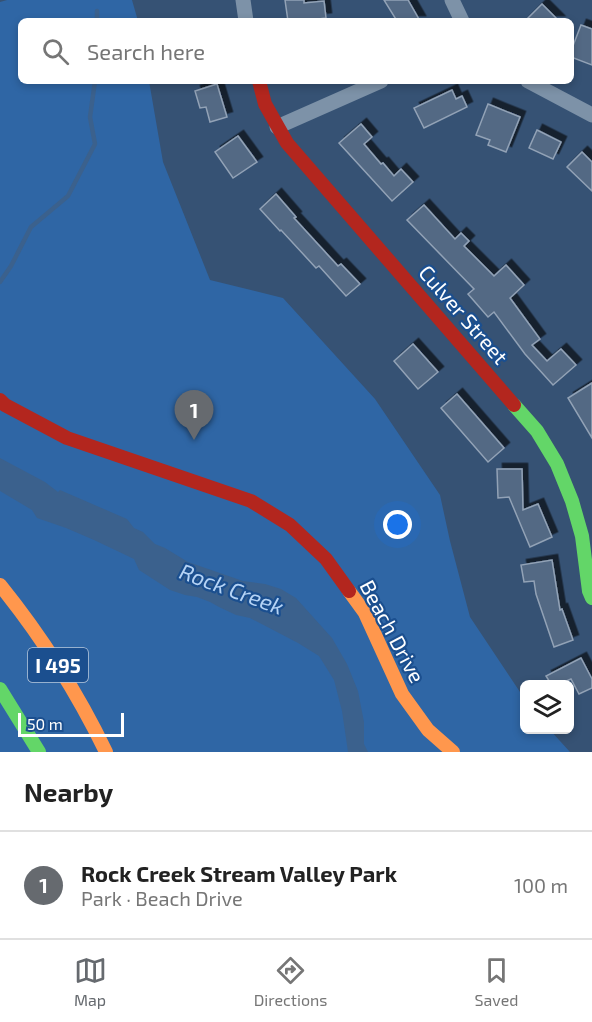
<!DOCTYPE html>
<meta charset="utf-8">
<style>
:root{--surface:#fff;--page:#f6f6f6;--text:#222;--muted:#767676;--line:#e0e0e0;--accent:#666a6f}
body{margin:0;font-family:"Exo 2",sans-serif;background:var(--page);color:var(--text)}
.controls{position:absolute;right:18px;bottom:18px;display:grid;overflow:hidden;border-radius:9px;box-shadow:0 3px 9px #0003}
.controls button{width:54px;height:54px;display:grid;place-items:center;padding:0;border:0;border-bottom:2px solid var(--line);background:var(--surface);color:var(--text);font:30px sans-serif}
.scale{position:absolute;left:18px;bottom:15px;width:106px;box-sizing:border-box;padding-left:6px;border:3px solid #fff;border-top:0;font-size:16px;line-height:21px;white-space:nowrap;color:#fff;-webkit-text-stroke:4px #1b4f8f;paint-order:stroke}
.you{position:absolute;left:398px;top:525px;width:21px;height:21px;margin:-15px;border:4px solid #fff;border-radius:50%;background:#1a73e8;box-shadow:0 0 0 9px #1a73e833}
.badge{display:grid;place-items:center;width:39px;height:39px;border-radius:50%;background:var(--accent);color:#fff;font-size:20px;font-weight:700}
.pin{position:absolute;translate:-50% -50px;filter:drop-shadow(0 2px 3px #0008)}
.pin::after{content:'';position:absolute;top:32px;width:21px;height:18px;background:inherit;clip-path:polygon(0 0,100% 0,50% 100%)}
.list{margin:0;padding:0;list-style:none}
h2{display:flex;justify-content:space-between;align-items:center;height:78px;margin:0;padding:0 24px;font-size:26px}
h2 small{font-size:20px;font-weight:400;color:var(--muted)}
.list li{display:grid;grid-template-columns:39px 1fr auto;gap:18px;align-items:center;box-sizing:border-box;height:108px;padding:0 24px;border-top:2px solid var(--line)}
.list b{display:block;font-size:22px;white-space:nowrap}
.list p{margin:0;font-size:20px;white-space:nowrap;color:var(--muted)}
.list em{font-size:20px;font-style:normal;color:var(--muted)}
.icon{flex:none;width:33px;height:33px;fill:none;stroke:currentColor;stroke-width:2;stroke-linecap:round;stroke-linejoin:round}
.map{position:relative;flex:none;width:592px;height:752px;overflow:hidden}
.search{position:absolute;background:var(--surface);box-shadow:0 3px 9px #0003;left:18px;right:18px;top:18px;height:66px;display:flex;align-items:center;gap:15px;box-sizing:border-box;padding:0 21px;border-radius:9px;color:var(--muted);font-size:22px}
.sheet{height:186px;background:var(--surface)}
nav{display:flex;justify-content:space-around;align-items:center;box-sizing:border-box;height:84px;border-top:2px solid var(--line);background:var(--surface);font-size:16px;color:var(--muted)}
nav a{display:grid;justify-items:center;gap:3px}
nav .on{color:var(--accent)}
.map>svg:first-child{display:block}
</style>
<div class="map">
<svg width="592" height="752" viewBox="0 0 592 752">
<defs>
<filter id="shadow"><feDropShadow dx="5.5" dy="-5.5" stdDeviation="0" flood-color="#0009"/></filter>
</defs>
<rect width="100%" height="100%" fill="#365274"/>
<polygon fill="#2f66a5" points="7,0 132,0 138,21 21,21 21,81 149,81 163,162 210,280 283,298 375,399 440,495 450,541 470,617 524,698 524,730 550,730 570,752 0,752 0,2"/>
<polygon fill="#3b618d" points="0,458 45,482 58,492 60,490 127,519 134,528 143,532 155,544 165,548 188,562 243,581 265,584 281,589 296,598 332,638 347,664 358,691 364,722 364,744 368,752 348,752 342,711 334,680 319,656 298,643 250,618 236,615 219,607 210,602 197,597 185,595 170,590 139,570 134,559 94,540 66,528 37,518 32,510 0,491"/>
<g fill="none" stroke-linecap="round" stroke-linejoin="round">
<g stroke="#3b618d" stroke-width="4.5">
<polyline points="97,21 97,11"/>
<polyline points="0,282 11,266 31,227 68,196 95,144 90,117 95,81"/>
</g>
</g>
<g fill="#526984" stroke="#92a2b6" stroke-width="1.5" filter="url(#shadow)">
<polygon points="285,0 304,0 304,3 324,1 326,18 303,21 288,21"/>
<polygon points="384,0 408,0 420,21 397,21"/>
<polygon points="542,4 559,21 525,21"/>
<polygon points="581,25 592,29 592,65 571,57 571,51"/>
<polygon points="217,84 227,117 210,122 206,107 200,108 195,91"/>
<polygon points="452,90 456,99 462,96 467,107 424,128 414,108"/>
<polygon points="488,104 520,117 506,152 488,145 490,140 476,135"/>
<polygon points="361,124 372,137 364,144 381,164 383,163 394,176 401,169 413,182 392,201 339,143"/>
<polygon points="537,130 561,142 553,159 529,148"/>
<polygon points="238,136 257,162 233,178 215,152"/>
<polygon points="582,152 592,162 592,191 567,167"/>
<polygon points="276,194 296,217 294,218 338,266 341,264 360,284 346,296 319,266 316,268 281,230 280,231 260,209"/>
<polygon points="424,205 455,239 461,233 469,241 464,246 494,276 506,265 524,285 510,298 540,339 532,345 547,361 561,349 576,365 553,385 525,354 494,312 488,317 468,294 474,289 407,220"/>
<polygon points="413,344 438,372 418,389 394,361"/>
<polygon points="592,383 592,438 568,398"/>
<polygon points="457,394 504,448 488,462 441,408"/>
<polygon points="497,469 522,469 523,510 538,504 552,537 530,547 509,497 498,498"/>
<polygon points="552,560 560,610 562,609 573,640 554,647 536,594 534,581 524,582 521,565"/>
<polygon points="581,658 592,679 592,688 579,694 571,679 559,684 551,684 546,676"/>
</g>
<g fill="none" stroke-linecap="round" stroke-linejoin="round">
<g stroke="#7d92a8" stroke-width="15">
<polyline points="243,0 246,21"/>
<polyline points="452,0 462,21"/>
<polyline points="528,81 592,115"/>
<polyline points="277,127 381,81"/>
</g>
<g stroke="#63d668" stroke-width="14">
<polyline points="514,405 537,431 557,464 572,501 582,536 589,591 592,598"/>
<polyline points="0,689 39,752"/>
</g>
<g stroke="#ff974d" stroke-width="14">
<path d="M 0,585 C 42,637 77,692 106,752"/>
<polyline points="349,591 365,613 402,694 428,730 453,752"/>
</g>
<g stroke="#b3261e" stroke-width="14">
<polyline points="259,81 265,104 287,143 514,405"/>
<polyline points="0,400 5,405 67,438 251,501 290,525 326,559 349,591"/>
</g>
</g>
<g text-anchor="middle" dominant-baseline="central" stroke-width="4.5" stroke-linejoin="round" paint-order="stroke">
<rect fill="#1b4f8f" stroke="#bbcadd" stroke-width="1.5" x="28" y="648" width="60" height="34" rx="4.5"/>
<g font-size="20" font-weight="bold" fill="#fff">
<text x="58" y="665">I 495</text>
</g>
<g font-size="21" fill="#fff" stroke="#1b4f8f">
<text transform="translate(464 314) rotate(49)">Culver Street</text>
<text transform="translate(393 631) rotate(62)">Beach Drive</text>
</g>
<g font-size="22" font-style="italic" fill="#b5d3f5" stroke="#1b4f8f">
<text transform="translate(232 588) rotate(20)">Rock Creek</text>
</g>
</g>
</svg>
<div class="controls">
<button><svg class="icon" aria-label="layers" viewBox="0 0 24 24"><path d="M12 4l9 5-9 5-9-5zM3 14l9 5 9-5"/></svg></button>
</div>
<div class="scale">50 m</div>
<div class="you"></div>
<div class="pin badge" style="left:194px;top:440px">1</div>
<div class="search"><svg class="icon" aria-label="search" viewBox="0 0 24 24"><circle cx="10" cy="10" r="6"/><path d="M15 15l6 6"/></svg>Search here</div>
</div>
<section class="sheet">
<h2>Nearby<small></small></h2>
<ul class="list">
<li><span class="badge">1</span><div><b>Rock Creek Stream Valley Park</b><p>Park · Beach Drive</p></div><em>100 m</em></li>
</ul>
</section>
<nav>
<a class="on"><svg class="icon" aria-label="map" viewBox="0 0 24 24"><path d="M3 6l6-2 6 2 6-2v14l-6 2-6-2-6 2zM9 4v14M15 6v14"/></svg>Map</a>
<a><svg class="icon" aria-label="directions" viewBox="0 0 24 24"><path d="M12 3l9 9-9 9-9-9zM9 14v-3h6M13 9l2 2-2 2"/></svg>Directions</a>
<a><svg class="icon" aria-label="saved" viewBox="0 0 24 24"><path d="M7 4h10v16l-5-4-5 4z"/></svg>Saved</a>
</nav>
